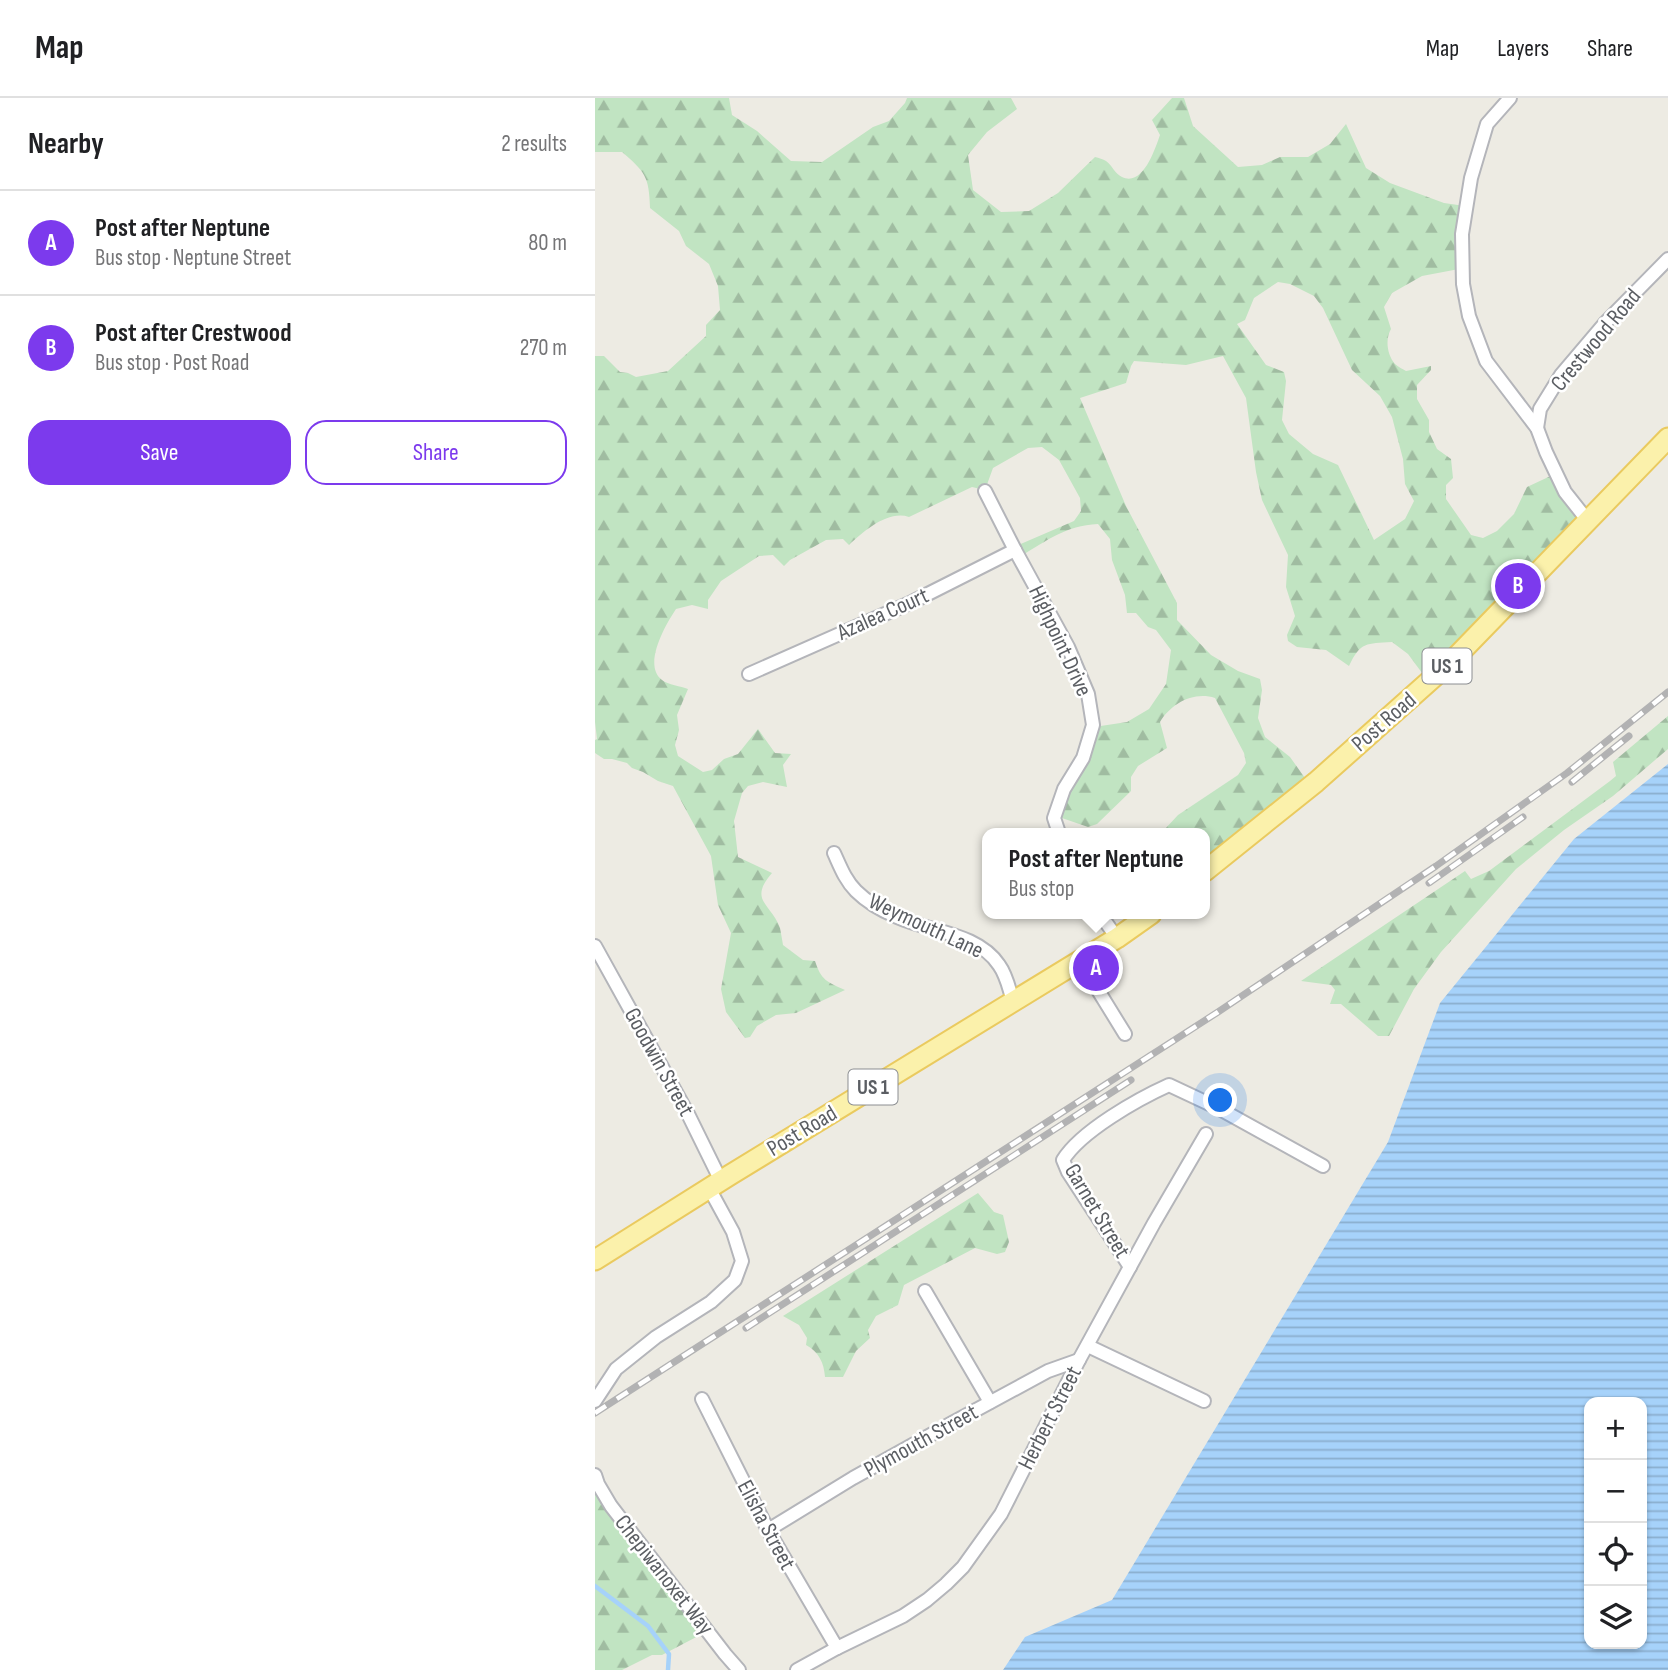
<!DOCTYPE html>
<meta charset="utf-8">
<style>
:root{--surface:#fff;--page:#f2f2f2;--text:#202124;--muted:#757577;--line:#e0e0e0;--accent:#7c3aed}
body{margin:0;font-family:"Sofia Sans Condensed",sans-serif;background:var(--page);color:var(--text)}
.controls{position:absolute;right:21px;bottom:21px;display:grid;overflow:hidden;border-radius:14px;box-shadow:0 2px 5px #0004}
.controls button{width:63px;height:63px;display:grid;place-items:center;padding:0;border:0;border-bottom:2px solid var(--line);background:var(--surface);color:var(--text);font:35px sans-serif}
.you{position:absolute;left:626px;top:1003px;width:24px;height:24px;margin:-18px;border:5px solid #fff;border-radius:50%;background:#1a73e8;box-shadow:0 0 0 10px #1a73e833}
.badge{display:grid;place-items:center;width:46px;height:46px;border-radius:50%;background:var(--accent);color:#fff;font-size:23px;font-weight:700}
.pin{position:absolute;translate:-50% -50%;border:4px solid #fff;box-shadow:0 2px 7px #0006}
.popup{position:absolute;left:387px;top:730px;width:228px;height:91px;box-sizing:border-box;display:grid;place-content:center;border-radius:14px;background:var(--surface);filter:drop-shadow(0 2px 5px #0005);font-size:23px;white-space:nowrap;color:var(--muted)}
.popup b{font-size:26px;color:var(--text)}
.popup::after{content:'';position:absolute;left:50%;top:100%;margin-left:-14px;border:14px solid transparent;border-top-color:var(--surface)}
.list{margin:0;padding:0;list-style:none}
h2{display:flex;justify-content:space-between;align-items:center;height:91px;margin:0;padding:0 28px;font-size:30px}
h2 small{font-size:23px;font-weight:400;color:var(--muted)}
.list li{display:grid;grid-template-columns:46px 1fr auto;gap:21px;align-items:center;box-sizing:border-box;height:105px;padding:0 28px;border-top:2px solid var(--line)}
.list b{display:block;font-size:26px;white-space:nowrap}
.list p{margin:0;font-size:23px;white-space:nowrap;color:var(--muted)}
.list em{font-size:23px;font-style:normal;color:var(--muted)}
.actions{display:flex;gap:14px;padding:21px 28px}
.actions a{flex:1;padding:16px 0;border:2px solid var(--accent);border-radius:21px;text-align:center;font-size:24px;color:var(--accent)}
.actions .main{background:var(--accent);color:#fff}
.icon{flex:none;width:38px;height:38px;fill:none;stroke:currentColor;stroke-width:2;stroke-linecap:round;stroke-linejoin:round}
.map{position:relative;flex:none;width:1073px;height:1572px;overflow:hidden}
header{display:flex;align-items:center;gap:42px;box-sizing:border-box;height:98px;padding:0 35px;background:var(--surface);border-bottom:2px solid var(--line)}
header strong{font-size:33px}
nav{display:flex;gap:38px;margin-inline-start:auto;font-size:24px}
main{display:flex}
aside{flex:1;background:var(--surface)}
.map>svg:first-child{display:block}
</style>
<header>
<strong>Map</strong>
<nav><a>Map</a><a>Layers</a><a>Share</a></nav>
</header>
<main>
<aside>
<h2>Nearby<small>2 results</small></h2>
<ul class="list">
<li><span class="badge">A</span><div><b>Post after Neptune</b><p>Bus stop · Neptune Street</p></div><em>80 m</em></li>
<li><span class="badge">B</span><div><b>Post after Crestwood</b><p>Bus stop · Post Road</p></div><em>270 m</em></li>
</ul>
<div class="actions"><a class="main">Save</a><a>Share</a></div>
</aside>
<div class="map">
<svg width="1073" height="1572" viewBox="0 0 1073 1572">
<defs>
<pattern id="forest-firs" width="22" height="20" patternUnits="userSpaceOnUse" patternTransform="scale(1.75)"><rect width="22" height="20" fill="#c1e4c2"/><path d="M5 1l3.5 6h-7zM16 11l3.5 6h-7z" fill="#a0bca1"/></pattern>
<pattern id="water-rules" width="6" height="5" patternUnits="userSpaceOnUse" patternTransform="scale(1.75)"><rect width="6" height="5" fill="#a6d2fa"/><path d="M0 2.5h6" fill="none" stroke="#8aaece"/></pattern>
</defs>
<rect width="100%" height="100%" fill="#edebe3"/>
<g fill="url(#forest-firs)" fill-rule="evenodd">
<path d="M 0,0 L 134,0 L 137,17 L 162,33 L 196,63 L 227,64 L 278,29 L 294,23 L 310,5 L 312,0 L 416,0 L 422,11 L 392,34 L 373,57 L 378,92 L 406,114 L 434,113 L 463,95 L 500,59 C 504,60 508,61 511,63 C 517,67 520,76 527,79 C 548,89 560,51 565,37 L 557,22 L 577,0 L 589,0 L 598,28 L 643,69 L 667,67 L 685,59 L 713,59 L 735,46 L 751,26 L 771,70 L 795,85 L 849,105 L 870,108 L 864,171 L 827,178 L 797,195 L 789,209 L 796,231 C 790,241 792,257 800,266 C 803,269 808,271 811,273 L 836,268 L 836,272 L 822,287 L 822,301 L 834,322 L 834,334 L 842,351 L 856,361 L 858,380 L 851,387 L 851,401 L 876,437 L 888,440 L 902,433 L 919,416 L 932,389 L 962,375 L 992,421 L 833,583 L 813,556 L 797,544 C 771,546 766,543 754,568 L 731,552 L 702,549 L 693,543 L 692,537 L 700,518 L 691,489 L 693,457 L 667,402 L 661,374 L 651,300 L 628,258 L 591,267 L 539,263 L 536,268 L 531,285 L 485,300 L 531,408 L 582,505 L 582,522 L 616,557 L 643,573 L 665,581 L 667,592 L 663,620 L 670,639 L 695,659 L 715,687 L 610,773 L 610,735 L 573,735 L 570,731 L 583,717 L 643,677 L 651,665 L 649,655 L 620,600 C 598,593 576,606 565,624 L 572,650 L 543,668 L 536,679 L 536,693 L 502,726 L 493,729 L 464,719 L 499,629 L 532,624 L 554,611 L 571,586 L 576,552 L 561,532 L 553,529 L 541,515 L 532,515 L 530,497 L 517,462 L 515,441 L 503,426 C 470,428 453,442 426,458 L 421,448 L 479,423 L 486,413 L 485,400 L 464,362 L 447,349 L 433,350 L 398,370 L 390,392 L 377,389 L 314,419 C 293,412 269,433 254,447 L 248,441 L 231,442 L 195,462 L 189,468 L 178,457 L 164,458 L 126,483 L 113,502 L 113,511 L 97,507 L 81,511 C 71,526 47,567 67,582 C 73,587 86,588 93,591 L 82,617 L 84,632 L 80,647 L 83,658 L 108,674 L 117,672 L 129,661 L 143,656 L 163,631 L 180,655 L 196,656 L 188,667 L 192,689 L 168,684 L 153,688 L 147,695 L 139,723 L 143,759 L 177,775 C 153,803 176,805 185,830 C 186,835 187,841 188,847 L 208,862 L 220,863 C 226,882 232,884 250,892 L 201,915 L 181,917 L 162,928 L 155,939 L 150,940 L 131,914 L 126,891 L 136,835 L 123,807 L 116,758 L 78,688 L 63,683 L 48,674 L 37,670 L 32,665 L 17,661 L 9,661 L 0,655 L 0,642 L 2,641 L 0,624 L 0,258 L 9,258 L 25,274 L 33,275 L 41,279 L 73,273 L 111,238 L 111,227 L 125,212 L 123,188 L 114,166 L 91,148 L 84,133 L 55,110 C 54,78 50,74 27,54 L 0,54 ZM 683,184 L 695,186 L 719,198 L 728,210 L 757,272 L 785,298 L 797,319 L 808,361 L 810,386 L 819,403 L 810,421 L 779,442 L 743,367 L 718,356 L 694,336 L 687,322 L 691,283 L 689,274 L 671,267 L 642,226 L 650,222 L 659,200 Z"/>
<polygon points="1073,618 1073,651 1018,698 969,732 921,771 846,854 819,891 794,938 783,938 746,906 735,906 740,892 736,887 706,883 870,773 876,781 894,773 1015,683 1021,678 1018,664"/>
<path d="M 383,1095 L 399,1114 L 408,1117 L 414,1144 L 410,1154 L 402,1156 L 380,1150 L 309,1187 L 303,1207 L 281,1218 L 273,1232 L 275,1240 L 261,1253 L 248,1279 L 230,1279 C 229,1265 224,1254 211,1247 L 212,1240 L 204,1227 L 188,1218 Z"/>
<polygon points="0,1386 109,1535 67,1557 57,1557 27,1572 0,1572"/>
</g>
<path fill="url(#water-rules)" fill-rule="evenodd" d="M 1073,666 L 1073,1572 L 408,1572 L 430,1539 L 517,1502 L 793,1044 L 845,905 L 979,741 ZM 994,1304 L 1047,1304 L 1047,1546 L 994,1546 Z"/>
<g fill="none" stroke-linecap="round" stroke-linejoin="round">
<polyline stroke="#a6d2fa" stroke-width="4.5" points="0,1488 53,1528 74,1556 73,1572"/>
<defs>
<g id="street">
<polyline points="915,0 892,26 876,80 867,136 868,186 874,218 891,263 942,330 951,354 970,394 993,423"/>
<polyline points="942,330 945,311 966,277 1011,224 1073,161"/>
<polyline points="390,393 420,452 473,549 493,596 498,627 488,660 469,691 459,720 464,735"/>
<polyline points="154,576 317,504 420,452"/>
<path d="M 239,755 C 245,768 250,782 261,793 C 272,804 288,813 302,819 C 335,834 383,835 404,867 C 412,878 414,891 418,903"/>
<polyline points="505,816 522,840"/>
<polyline points="0,848 93,1016 126,1083"/>
<polyline points="485,863 530,936"/>
<path d="M 535,1169 L 473,1074 L 468,1062 C 486,1033 543,1001 574,987 L 623,1010 L 728,1068"/>
<polyline points="330,1193 395,1304"/>
<polyline points="493,1248 609,1303"/>
<polyline points="107,1301 173,1432 242,1550"/>
<polyline points="0,1303 21,1271 61,1239 116,1204 140,1182 147,1163 138,1134 114,1090"/>
<polyline points="0,1377 3,1386 16,1408 130,1556 144,1572"/>
<polyline points="173,1432 258,1380 357,1325 453,1273 484,1262"/>
<polyline points="202,1572 242,1550 308,1518 332,1502 351,1486 368,1469 406,1416 484,1262 559,1125 611,1036"/>
</g>
<g id="primary">
<polyline points="610,773 721,684 857,563 1073,340"/>
<polyline points="0,1162 135,1077 522,840 556,816"/>
</g>
</defs>
<use href="#street" stroke="#b4b5ba" stroke-width="16"/>
<use href="#primary" stroke="#eaca5f" stroke-width="23"/>
<use href="#street" stroke="#fff" stroke-width="12"/>
<use href="#primary" stroke="#fbf1ab" stroke-width="19"/>
<defs>
<g id="rail">
<polyline points="977,684 1034,638"/>
<polyline points="834,785 928,719"/>
<polyline points="151,1230 536,982"/>
<polyline points="0,1315 623,914 841,768 972,675 1073,594"/>
</g>
</defs>
<use href="#rail" stroke="#b2b2b3" stroke-width="7"/>
<use href="#rail" stroke="#fff" stroke-width="4.5" stroke-dasharray="13" stroke-linecap="butt"/>
</g>
<g text-anchor="middle" dominant-baseline="central" stroke-width="5" stroke-linejoin="round" paint-order="stroke">
<g fill="#fff" stroke="#8c8e92" stroke-width="2">
<rect x="827.5" y="550.5" width="49" height="35" rx="5"/>
<rect x="253.5" y="971.5" width="49" height="35" rx="5"/>
</g>
<g font-size="21" font-weight="bold" fill="#5b5e63">
<text x="852" y="568">US 1</text>
<text x="278" y="989">US 1</text>
</g>
<g font-size="23" fill="#5b5e63" stroke="#fff">
<text transform="translate(1001 242) rotate(-50)">Crestwood Road</text>
<text transform="translate(288 516) rotate(-24)">Azalea Court</text>
<text transform="translate(465 543) rotate(65)">Highpoint Drive</text>
<text transform="translate(789 624) rotate(-41)">Post Road</text>
<text transform="translate(331 828) rotate(25)">Weymouth Lane</text>
<text transform="translate(64 964) rotate(61)">Goodwin Street</text>
<text transform="translate(207 1033) rotate(-31)">Post Road</text>
<text transform="translate(502 1113) rotate(59)">Garnet Street</text>
<text transform="translate(455 1320) rotate(-63)">Herbert Street</text>
<text transform="translate(326 1343) rotate(-29)">Plymouth Street</text>
<text transform="translate(171 1427) rotate(62)">Elisha Street</text>
<text transform="translate(69 1477) rotate(52)">Chepiwanoxet Way</text>
</g>
</g>
</svg>
<div class="controls">
<button>+</button>
<button>−</button>
<button><svg class="icon" aria-label="locate" viewBox="0 0 24 24"><circle cx="12" cy="12" r="6"/><path d="M12 2v4M12 18v4M2 12h4M18 12h4"/></svg></button>
<button><svg class="icon" aria-label="layers" viewBox="0 0 24 24"><path d="M12 4l9 5-9 5-9-5zM3 14l9 5 9-5"/></svg></button>
</div>
<div class="you"></div>
<div class="pin badge" style="left:501px;top:870px">A</div>
<div class="popup"><b>Post after Neptune</b>Bus stop</div>
<div class="pin badge" style="left:923px;top:488px">B</div>
</div>
</main>
